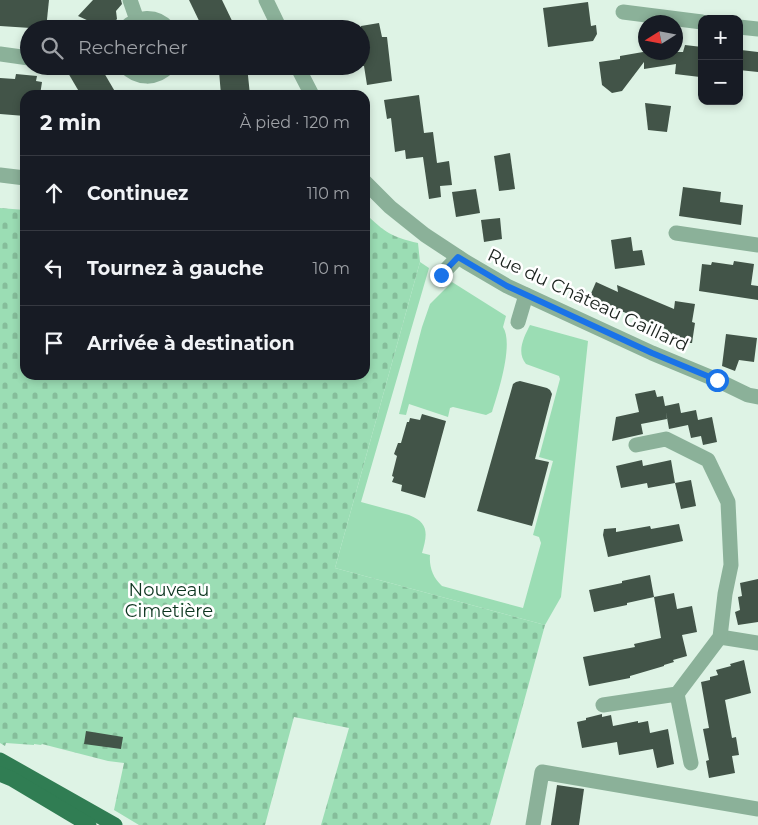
<!DOCTYPE html>
<html lang="fr">
<meta charset="utf-8">
<style>
:root{--surface:#171b24;--page:#242831;--text:#f1f3f6;--muted:#9ea1a6;--line:#363941}
body{margin:0;font-family:Montserrat,sans-serif;background:var(--page);color:var(--text)}
.controls{position:absolute;right:15px;top:15px;display:grid;overflow:hidden;border-radius:10px;box-shadow:0 2px 8px #0003}
.controls button{width:45px;height:45px;display:grid;place-items:center;padding:0;border:0;border-bottom:1px solid var(--line);background:var(--surface);color:var(--text);font:25px sans-serif}
.compass{position:absolute;left:638px;top:15px;width:45px;height:45px;border-radius:50%;background:var(--surface);box-shadow:0 2px 8px #0003;rotate:259deg}
.stop{position:absolute;width:15px;height:15px;margin:-11px;border:4px solid #1a73e8;border-radius:50%;background:#fff}
.stop.end{background:#1a73e8;border-color:#fff;box-shadow:0 1px 5px #0008}
.list{margin:0;padding:0;list-style:none}
h2{display:flex;justify-content:space-between;align-items:center;height:65px;margin:0;padding:0 20px;font-size:21px}
h2 small{font-size:16px;font-weight:400;color:var(--muted)}
.list li{display:grid;grid-template-columns:32px 1fr auto;gap:15px;align-items:center;box-sizing:border-box;height:75px;padding:0 20px;border-top:1px solid var(--line)}
.list b{display:block;font-size:19px;white-space:nowrap}
.list em{font-size:16px;font-style:normal;color:var(--muted)}
.icon{flex:none;width:28px;height:28px;fill:none;stroke:currentColor;stroke-width:2;stroke-linecap:round;stroke-linejoin:round}
.map{position:relative;flex:none;width:758px;height:825px;overflow:hidden}
.search{position:absolute;background:var(--surface);box-shadow:0 2px 8px #0003;left:20px;top:20px;width:350px;height:55px;display:flex;align-items:center;gap:12px;box-sizing:border-box;padding:0 18px;border-radius:28px;color:var(--muted);font-size:19px}
.panel{position:absolute;background:var(--surface);box-shadow:0 2px 8px #0003;left:20px;top:90px;width:350px;height:290px;border-radius:15px}
.map>svg:first-child{display:block}
</style>
<div class="map">
<svg width="758" height="825" viewBox="0 0 758 825">
<defs>
<pattern id="cemetery-stones" width="16" height="16" patternUnits="userSpaceOnUse" patternTransform="scale(1.25)"><rect width="16" height="16" fill="#9bddb4"/><path d="M2 7V4a2 2 0 0 1 4 0v3zM10 15v-3a2 2 0 0 1 4 0v3z" fill="#85bd9a"/></pattern>
</defs>
<rect width="100%" height="100%" fill="#def3e5"/>
<g fill="#9bddb4">
<path d="M 420,262 L 429,268 L 361,502 L 409,515 C 430,523 427,535 422,553 L 430,555 C 429,567 433,578 442,586 L 523,608 L 541,543 L 539,537 L 533,535 L 553,461 L 539,457 L 560,379 L 559,376 L 526,364 C 516,352 524,337 530,325 L 588,341 L 561,597 L 545,625 L 335,568 Z"/>
<path d="M 452,282 L 506,316 L 503,327 C 514,344 498,393 492,412 L 486,415 L 453,407 L 450,408 L 448,417 L 409,404 L 406,415 L 399,414 L 422,327 L 430,304 Z"/>
</g>
<path fill="url(#cemetery-stones)" d="M 0,208 L 25,210 L 25,375 L 365,375 L 365,213 C 384,232 392,237 418,243 L 420,262 L 335,568 L 545,625 L 490,825 L 321,825 L 349,728 L 294,717 L 265,825 L 139,825 L 114,810 L 124,763 L 108,761 L 42,744 L 41,745 L 34,744 L 34,745 L 6,743 L 5,746 L 0,743 Z"/>
<g fill="#425448">
<polygon points="0,0 49,0 46,29 0,26"/>
<polygon points="93,0 121,0 122,4 116,11 117,19 111,26 106,22 102,27 78,16"/>
<polygon points="189,0 222,0 236,29 203,29"/>
<polygon points="588,2 591,26 596,25 597,34 593,41 548,47 543,8"/>
<polygon points="379,23 382,37 387,37 392,81 367,85 364,66 361,66 361,26"/>
<polygon points="685,45 702,47 700,77 675,74 676,64 644,69 644,62 622,91 612,93 602,85 599,62 620,59 620,56 643,52 683,52"/>
<polygon points="741,50 758,52 758,72 739,70"/>
<polygon points="64,66 100,66 117,95 81,95"/>
<polygon points="223,66 247,66 250,95 221,95 219,71 224,70"/>
<polygon points="16,74 37,76 36,81 42,82 40,95 25,95 25,116 0,114 0,78 15,79"/>
<polygon points="419,95 424,133 433,132 437,163 449,161 452,185 440,186 441,197 429,199 423,157 406,159 405,150 395,152 391,118 387,119 384,100"/>
<polygon points="645,103 671,106 667,132 648,130"/>
<polygon points="510,153 515,189 499,191 494,156"/>
<polygon points="683,187 721,192 720,202 743,205 741,225 679,216"/>
<polygon points="476,189 480,213 456,217 452,192"/>
<polygon points="500,218 502,239 484,242 481,220"/>
<polygon points="631,237 633,251 642,250 645,265 615,269 611,240"/>
<polygon points="734,261 754,264 751,285 758,286 758,300 699,291 702,264 711,265 712,262 733,265"/>
<polygon points="596,282 618,292 617,285 674,309 675,301 695,304 692,322 695,323 692,343 669,343 668,330 589,298"/>
<polygon points="726,334 757,338 754,362 739,360 735,371 722,366"/>
<polygon points="520,381 547,388 550,390 552,394 535,459 549,462 532,526 477,511 513,384 516,382"/>
<polygon points="655,390 657,397 663,396 665,406 679,403 681,413 696,410 698,420 712,417 717,442 703,445 701,436 691,438 688,425 669,429 666,412 667,419 641,424 643,434 612,441 616,417 639,412 635,394"/>
<polygon points="422,414 446,421 425,498 401,491 402,485 392,482 394,477 392,476 397,456 394,454 398,443 401,443 407,422 409,422 410,418 420,420"/>
<polygon points="642,460 643,466 671,460 675,483 648,488 647,483 621,488 616,466"/>
<polygon points="691,480 696,506 681,509 675,483"/>
<polygon points="679,524 683,541 608,557 603,535 604,529 616,528 616,532 650,526 651,529"/>
<polygon points="650,575 654,597 627,603 627,605 594,612 589,590 622,583 622,581"/>
<polygon points="758,579 758,622 738,625 735,612 740,610 738,597 742,596 740,583"/>
<polygon points="674,593 677,609 692,606 697,632 682,635 687,656 673,660 674,662 664,665 664,666 630,676 630,678 589,686 583,657 635,647 634,644 661,638 654,597"/>
<polygon points="744,660 751,693 725,700 732,738 736,737 739,755 732,756 735,773 709,778 706,761 709,760 703,729 709,728 701,682 710,680 710,677 718,675 716,670 731,666 730,664"/>
<polygon points="602,714 602,717 611,715 613,726 638,721 638,723 648,721 650,733 668,729 674,764 657,768 653,749 619,755 617,742 582,748 577,722 586,720 586,718"/>
<polygon points="86,731 123,737 121,749 84,744"/>
<polygon points="557,785 584,789 579,825 551,825"/>
</g>
<g fill="none" stroke-linecap="round" stroke-linejoin="round">
<g stroke="#8bb199" stroke-width="15">
<polyline points="130,0 137,20"/>
<polyline points="266,0 280,29"/>
<polyline points="623,12 702,22"/>
<polyline points="739,27 758,29"/>
<path d="M 124,29 C 137,16 156,14 169,29"/>
<polyline points="0,54 29,58"/>
<path d="M 125,66 C 137,79 156,80 169,66"/>
<polyline points="297,66 312,95"/>
<polyline points="0,175 25,178"/>
<polyline points="365,182 390,207 425,235 466,262 507,286 652,353 717,380 748,395 758,397"/>
<polyline points="676,233 758,245"/>
<polyline points="441,275 458,257"/>
<polyline points="518,322 526,295"/>
<polyline points="720,637 758,643"/>
<polyline points="677,694 691,763"/>
<polyline points="603,705 677,694 720,637 725,594 731,565 728,502 708,460 666,439 636,445"/>
<polyline points="533,825 542,772 758,809"/>
</g>
<g stroke="#307d53" stroke-width="15">
<polyline points="0,760 115,825"/>
<polyline points="0,774 12,779 89,825"/>
</g>
</g>
<g fill="none" stroke-linecap="round" stroke-linejoin="round">
<polyline stroke="#1a73e8" stroke-width="6" points="441,275 458,257 507,286 652,353 717,380"/>
</g>
<g text-anchor="middle" dominant-baseline="central" stroke-width="5" stroke-linejoin="round" paint-order="stroke">
<g font-size="18" fill="#19211c" stroke="#fff">
<text transform="translate(588 300) rotate(25)">Rue du Château Gaillard</text>
</g>
<g font-size="18" fill="#0c351f" stroke="#fff">
<text x="169" y="590">Nouveau<tspan x="169" dy="21">Cimetière</tspan></text>
</g>
</g>
</svg>
<div class="controls">
<button>+</button>
<button>−</button>
</div>
<svg class="compass" viewBox="-18 -18 36 36"><path d="M0-13l5 13h-10z" fill="#e53935"/><path d="M0 13l5-13h-10z" fill="#9ea1a6"/></svg>
<div class="stop" style="left:717px;top:380px"></div>
<div class="stop end" style="left:441px;top:275px"></div>
<div class="search"><svg class="icon" aria-label="search" viewBox="0 0 24 24"><circle cx="10" cy="10" r="6"/><path d="M15 15l6 6"/></svg>Rechercher</div>
<section class="panel">
<h2>2 min<small>À pied · 120 m</small></h2>
<ul class="list">
<li><svg class="icon" aria-label="ahead" viewBox="0 0 24 24"><path d="M12 20V5M6 11l6-6 6 6"/></svg><div><b>Continuez</b></div><em>110 m</em></li>
<li><svg class="icon" aria-label="left" viewBox="0 0 24 24"><path d="M17 20v-9H6M10 6l-5 5 5 5"/></svg><div><b>Tournez à gauche</b></div><em>10 m</em></li>
<li><svg class="icon" aria-label="arrive" viewBox="0 0 24 24"><path d="M6 21V4h12l-3 4 3 4H6"/></svg><div><b>Arrivée à destination</b></div></li>
</ul>
</section>
</div>
